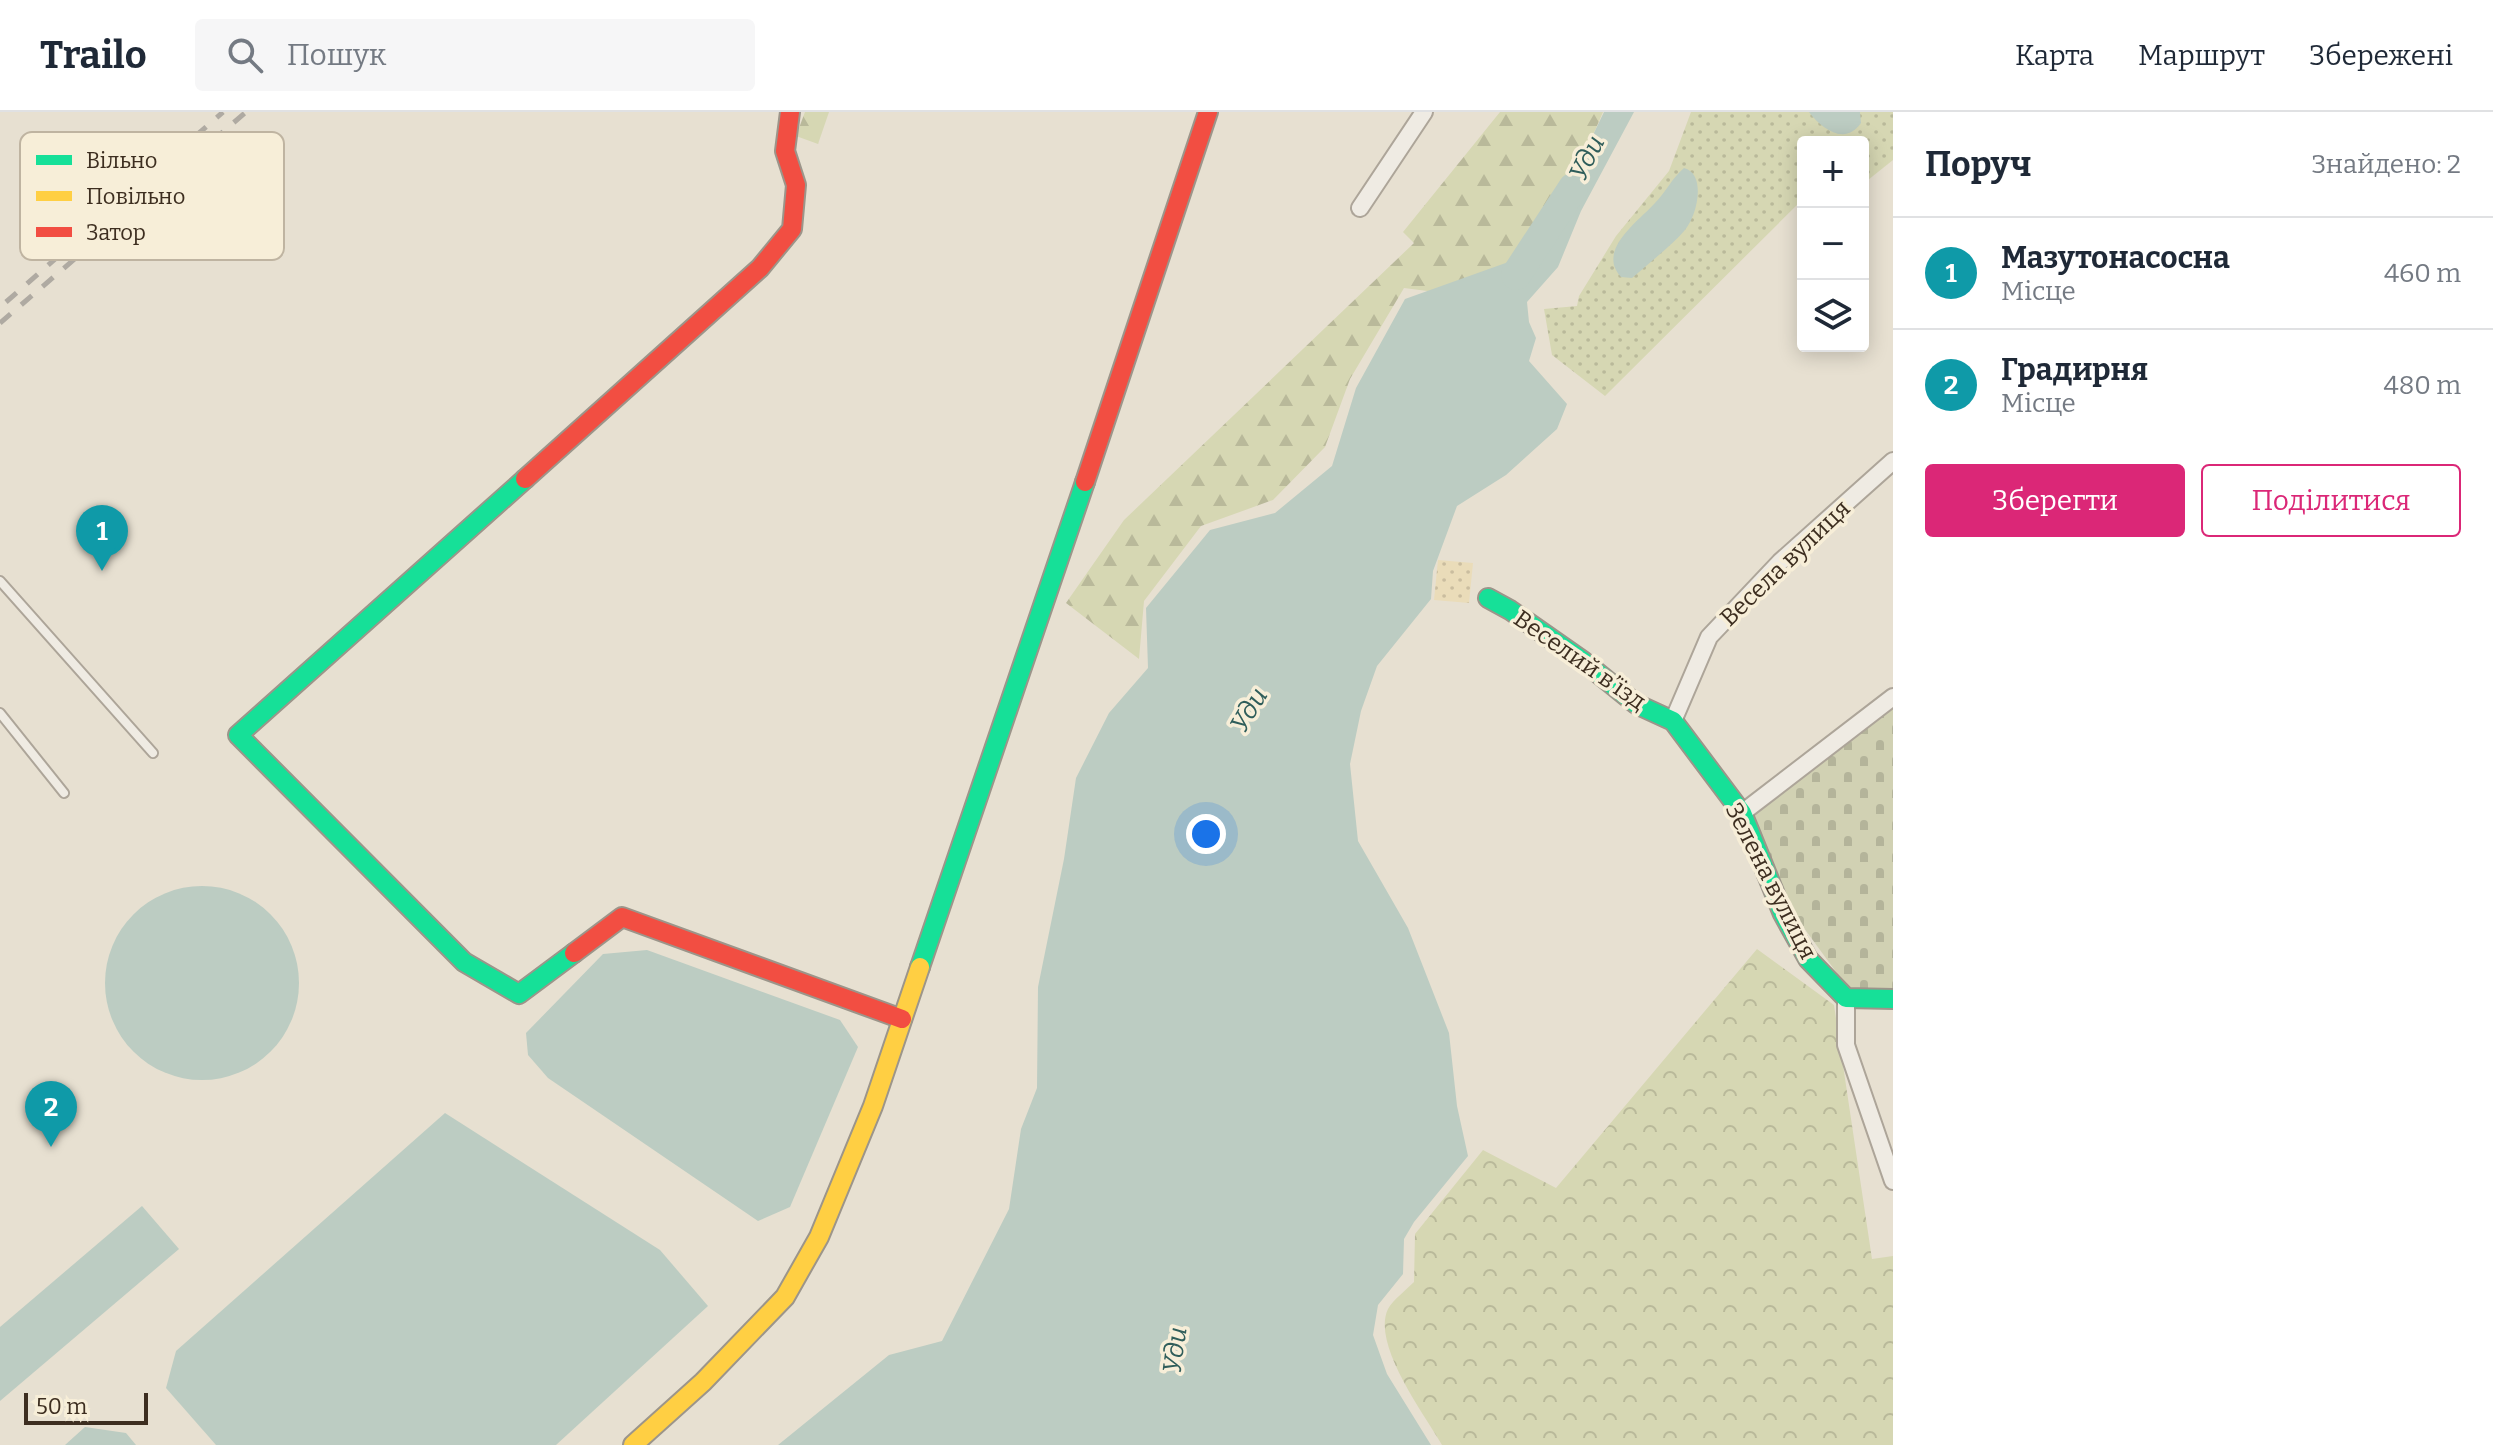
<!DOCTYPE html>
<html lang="uk">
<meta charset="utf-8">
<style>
:root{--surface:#fff;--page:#f6f6f7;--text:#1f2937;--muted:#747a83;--line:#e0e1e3;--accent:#db2777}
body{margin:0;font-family:Bitter,serif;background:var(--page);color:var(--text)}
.controls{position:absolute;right:24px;top:24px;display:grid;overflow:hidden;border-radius:8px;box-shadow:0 4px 20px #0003}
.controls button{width:72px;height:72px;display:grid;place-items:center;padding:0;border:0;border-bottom:2px solid var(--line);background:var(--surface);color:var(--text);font:40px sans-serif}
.scale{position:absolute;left:24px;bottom:20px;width:124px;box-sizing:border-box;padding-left:8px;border:4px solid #3d2e20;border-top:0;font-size:22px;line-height:28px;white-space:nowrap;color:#3d2e20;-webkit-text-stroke:6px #f7eed8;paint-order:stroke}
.you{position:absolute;left:1206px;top:722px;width:28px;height:28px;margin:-20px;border:6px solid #fff;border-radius:50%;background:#1a73e8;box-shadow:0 0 0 12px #1a73e833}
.badge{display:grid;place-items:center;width:52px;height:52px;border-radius:50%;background:var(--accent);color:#fff;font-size:26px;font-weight:700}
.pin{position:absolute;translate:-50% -66px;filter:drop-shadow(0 2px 4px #0008)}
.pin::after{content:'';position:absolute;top:42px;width:28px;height:24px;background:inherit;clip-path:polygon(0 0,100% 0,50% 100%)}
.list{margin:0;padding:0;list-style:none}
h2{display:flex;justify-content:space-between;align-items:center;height:104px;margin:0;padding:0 32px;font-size:34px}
h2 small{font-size:26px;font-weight:400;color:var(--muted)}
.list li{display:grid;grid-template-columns:52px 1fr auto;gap:24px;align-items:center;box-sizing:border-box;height:112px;padding:0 32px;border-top:2px solid var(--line)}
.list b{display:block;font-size:30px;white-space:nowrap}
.list p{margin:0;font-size:26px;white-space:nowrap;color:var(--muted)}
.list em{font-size:26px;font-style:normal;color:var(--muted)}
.actions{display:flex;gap:16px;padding:24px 32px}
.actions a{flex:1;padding:18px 0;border:2px solid var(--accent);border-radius:8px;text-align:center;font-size:28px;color:var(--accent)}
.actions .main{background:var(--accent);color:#fff}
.icon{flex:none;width:44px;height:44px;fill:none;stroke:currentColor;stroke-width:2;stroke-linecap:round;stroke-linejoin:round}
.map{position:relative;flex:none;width:1893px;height:1333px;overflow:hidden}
header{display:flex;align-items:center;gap:48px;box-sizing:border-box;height:112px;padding:0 40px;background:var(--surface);border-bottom:2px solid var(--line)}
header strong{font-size:38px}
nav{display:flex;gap:44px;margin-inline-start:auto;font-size:28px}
.search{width:560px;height:72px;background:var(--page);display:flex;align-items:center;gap:20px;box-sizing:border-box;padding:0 28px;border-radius:8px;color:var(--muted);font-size:30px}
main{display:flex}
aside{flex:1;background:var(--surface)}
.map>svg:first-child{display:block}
</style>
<header>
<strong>Trailo</strong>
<div class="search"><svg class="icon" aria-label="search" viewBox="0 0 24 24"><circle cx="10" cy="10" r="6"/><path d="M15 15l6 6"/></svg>Пошук</div>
<nav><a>Карта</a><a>Маршрут</a><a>Збережені</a></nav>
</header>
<main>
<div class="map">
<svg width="1893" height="1333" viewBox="0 0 1893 1333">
<defs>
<pattern id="grass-dots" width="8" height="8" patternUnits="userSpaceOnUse" patternTransform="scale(2)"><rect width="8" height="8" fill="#d6d7b3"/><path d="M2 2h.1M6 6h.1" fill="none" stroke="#b9b99a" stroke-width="1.8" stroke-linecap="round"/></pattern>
<pattern id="forest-firs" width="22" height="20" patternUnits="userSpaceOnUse" patternTransform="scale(2)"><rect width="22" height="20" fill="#d6d7b3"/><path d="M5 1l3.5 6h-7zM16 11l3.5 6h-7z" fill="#b9b99a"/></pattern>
<pattern id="sand-dots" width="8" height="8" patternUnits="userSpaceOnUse" patternTransform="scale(2)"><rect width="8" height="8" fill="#eadcb9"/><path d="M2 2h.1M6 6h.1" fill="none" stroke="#cabd9f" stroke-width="1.8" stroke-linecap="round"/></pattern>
<pattern id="cemetery-stones" width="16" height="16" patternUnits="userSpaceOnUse" patternTransform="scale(2)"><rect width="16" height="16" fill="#d1d1b3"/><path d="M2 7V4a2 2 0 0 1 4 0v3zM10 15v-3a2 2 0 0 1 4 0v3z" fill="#b4b49a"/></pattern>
<pattern id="park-crowns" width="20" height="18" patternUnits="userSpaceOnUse" patternTransform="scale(2)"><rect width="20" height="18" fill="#d6d7b3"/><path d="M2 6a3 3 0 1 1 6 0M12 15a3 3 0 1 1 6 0" fill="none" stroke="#b9b99a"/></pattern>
</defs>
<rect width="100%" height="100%" fill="#e7e0d1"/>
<polygon fill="url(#grass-dots)" points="1691,0 1893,0 1893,48 1863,72 1863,30 1803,30 1803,87 1605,284 1552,243 1544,197 1577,194 1579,184 1616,124 1669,59"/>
<g fill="url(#forest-firs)">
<polygon points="805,0 829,0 818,32 796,24"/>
<path d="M 1500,0 L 1603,0 C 1575,69 1527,128 1482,186 L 1404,176 L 1350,267 L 1325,335 L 1273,388 L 1201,414 L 1144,489 L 1139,547 L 1066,491 L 1124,408 L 1414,131 L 1403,120 Z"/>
</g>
<polygon fill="url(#sand-dots)" points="1438,448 1473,451 1469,491 1434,488"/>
<polygon fill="url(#cemetery-stones)" points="1893,593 1893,880 1850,879 1790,797 1753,701"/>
<path fill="url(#park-crowns)" d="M 1757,837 L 1834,893 L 1872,1147 L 1893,1144 L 1893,1333 L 1442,1333 C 1425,1303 1371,1232 1388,1197 C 1393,1188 1406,1178 1414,1170 L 1415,1122 L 1483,1038 L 1556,1076 Z"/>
<g fill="#bcccc2">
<polygon points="1604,0 1634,0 1581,99 1558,155 1527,190 1529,210 1536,226 1529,249 1567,292 1557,317 1506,363 1457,394 1433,459 1431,487 1377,554 1361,599 1350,652 1358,729 1408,816 1449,921 1457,994 1468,1044 1414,1110 1404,1127 1403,1162 1378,1193 1373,1223 1387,1262 1431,1333 778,1333 889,1243 942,1229 1009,1097 1021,1017 1037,976 1038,875 1064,747 1076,666 1109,601 1148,556 1146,496 1210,418 1275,401 1332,354 1356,276 1405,187 1514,148 1544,125"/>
<path d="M 1809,0 L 1860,0 L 1861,11 C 1845,34 1822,17 1809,0 Z"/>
<path d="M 1684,56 C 1707,62 1697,104 1685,118 C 1671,134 1648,152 1632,166 L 1621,165 C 1596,138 1639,109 1655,91 C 1666,80 1672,66 1684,56 Z"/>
<circle cx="202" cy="871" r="97"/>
<polygon points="647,838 840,908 858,935 790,1095 758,1109 548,966 528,943 526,921 603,842"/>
<polygon points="445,1001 660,1138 708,1194 556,1333 216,1333 166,1276 176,1239"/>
<polygon points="142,1094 179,1137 0,1289 0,1215"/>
<polygon points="85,1315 126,1321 136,1333 65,1333"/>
</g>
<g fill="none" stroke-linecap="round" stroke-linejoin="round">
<polyline stroke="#bcccc2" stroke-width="30" points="1516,163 1573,76"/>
<defs>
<g id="lane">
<polyline points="0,469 153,641"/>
<polyline points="0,601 64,681"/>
</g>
<g id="street">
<polyline points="1360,96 1424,0"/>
<polyline points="1673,609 1709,525 1780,450 1893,349"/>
<polyline points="1742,701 1893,585"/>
<polyline points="1846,886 1846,933 1893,1069"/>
</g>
<g id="fast">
<polyline points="525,367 238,623 464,850 519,882 574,841"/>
<polyline points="1488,486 1510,498 1583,549 1636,592 1673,609 1742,701 1783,802 1808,847 1846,886 1893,887"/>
<polyline points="920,855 1085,370"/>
</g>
<polyline id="slow" points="633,1333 703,1270 785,1185 819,1125 873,994 920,855"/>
<g id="jam">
<polyline points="525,367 760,156 792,117 796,73 785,39 790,0"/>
<polyline points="1085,370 1208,0"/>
<polyline points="574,841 622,805 902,907"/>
</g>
</defs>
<use href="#lane" stroke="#ada599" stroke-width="12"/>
<use href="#street" stroke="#ada599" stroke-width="20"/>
<use href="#fast" stroke="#9c958a" stroke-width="22"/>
<use href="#slow" stroke="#9c958a" stroke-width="22"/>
<use href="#jam" stroke="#9c958a" stroke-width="22"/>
<use href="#lane" stroke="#efebe3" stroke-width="8"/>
<use href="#street" stroke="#efebe3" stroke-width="16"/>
<use href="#fast" stroke="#16e098" stroke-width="18"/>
<use href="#slow" stroke="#ffcf43" stroke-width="18"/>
<use href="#jam" stroke="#f24e42" stroke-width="18"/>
<g stroke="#afaaa2" stroke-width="5" stroke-dasharray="14 14" stroke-linecap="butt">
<polyline points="6,190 223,0"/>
<polyline points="0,211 246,0"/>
</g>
</g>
<g text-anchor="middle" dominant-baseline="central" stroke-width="7" stroke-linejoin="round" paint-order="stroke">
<g font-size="24" fill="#3d2e20" stroke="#f7eed8">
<text transform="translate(1785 451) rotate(-44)">Весела вулиця</text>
<text transform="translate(1580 548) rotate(35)">Веселий в’їзд</text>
<text transform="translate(1771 769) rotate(63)">Зелена вулиця</text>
</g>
<g font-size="26" font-style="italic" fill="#2f5d5a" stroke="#f7eed8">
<text transform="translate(1587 46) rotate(-63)">Уди</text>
<text transform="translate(1249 598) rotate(-59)">Уди</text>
<text transform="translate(1175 1238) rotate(-82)">Уди</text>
</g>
</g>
<rect x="20" y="20" width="264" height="128" rx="12" fill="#f7eed8" stroke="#bfb4a1" stroke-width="2"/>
<rect x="36" y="43" width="36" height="10" fill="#16e098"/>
<rect x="36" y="79" width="36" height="10" fill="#ffcf43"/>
<rect x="36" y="115" width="36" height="10" fill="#f24e42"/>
<g font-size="22" fill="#3d2e20">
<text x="86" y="56">Вільно</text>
<text x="86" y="92">Повільно</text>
<text x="86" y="128">Затор</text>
</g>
</svg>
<div class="controls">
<button>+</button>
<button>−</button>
<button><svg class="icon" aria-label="layers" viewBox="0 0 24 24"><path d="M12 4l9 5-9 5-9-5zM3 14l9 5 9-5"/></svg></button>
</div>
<div class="scale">50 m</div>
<div class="you"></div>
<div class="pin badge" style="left:102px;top:459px;background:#0f9aa8">1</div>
<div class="pin badge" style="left:51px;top:1035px;background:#0f9aa8">2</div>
</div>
<aside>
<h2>Поруч<small>Знайдено: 2</small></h2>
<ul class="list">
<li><span class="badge" style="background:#0f9aa8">1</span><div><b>Мазутонасосна</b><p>Місце</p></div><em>460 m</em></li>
<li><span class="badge" style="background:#0f9aa8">2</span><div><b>Градирня</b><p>Місце</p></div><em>480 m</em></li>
</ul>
<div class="actions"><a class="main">Зберегти</a><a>Поділитися</a></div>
</aside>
</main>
